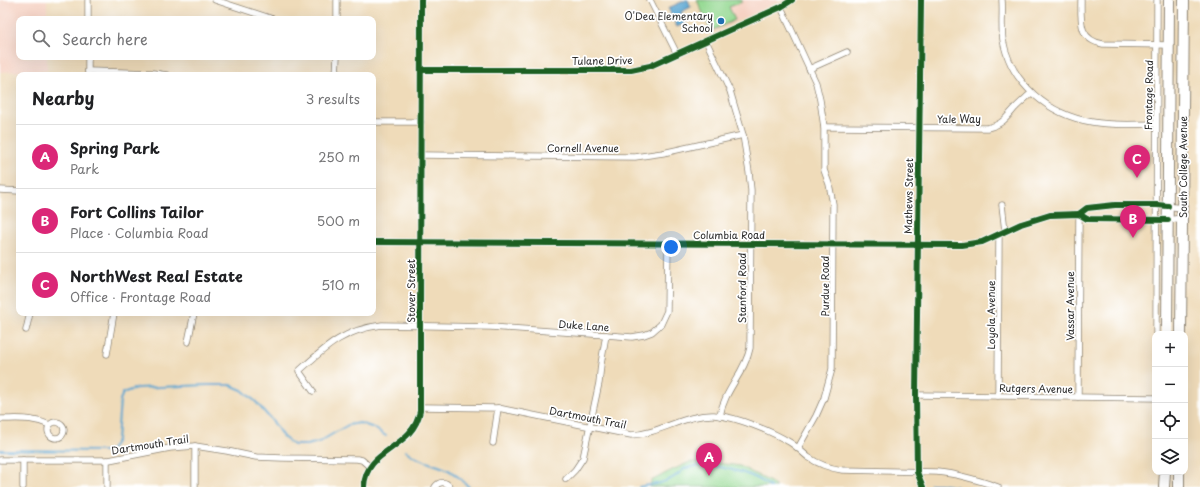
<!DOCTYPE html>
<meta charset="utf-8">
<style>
:root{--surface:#fff;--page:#f2f2f2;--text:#202124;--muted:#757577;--line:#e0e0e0;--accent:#db2777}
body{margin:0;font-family:"Playpen Sans",sans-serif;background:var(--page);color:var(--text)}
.controls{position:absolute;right:12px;bottom:12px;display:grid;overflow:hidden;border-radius:8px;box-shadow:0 4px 16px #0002}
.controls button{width:36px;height:36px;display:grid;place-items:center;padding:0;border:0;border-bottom:1px solid var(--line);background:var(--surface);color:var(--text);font:20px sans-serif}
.you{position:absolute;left:671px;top:247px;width:14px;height:14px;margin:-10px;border:3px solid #fff;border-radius:50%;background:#1a73e8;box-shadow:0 0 0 6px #1a73e833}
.badge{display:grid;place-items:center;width:26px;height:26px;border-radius:50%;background:var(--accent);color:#fff;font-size:13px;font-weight:700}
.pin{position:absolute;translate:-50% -33px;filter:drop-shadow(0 1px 2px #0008)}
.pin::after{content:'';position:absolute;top:21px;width:14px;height:12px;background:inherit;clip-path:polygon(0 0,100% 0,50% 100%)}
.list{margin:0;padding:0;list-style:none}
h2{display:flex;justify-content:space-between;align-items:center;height:52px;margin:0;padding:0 16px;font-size:17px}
h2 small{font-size:13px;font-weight:400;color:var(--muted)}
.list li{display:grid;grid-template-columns:26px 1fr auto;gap:12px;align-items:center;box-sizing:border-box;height:64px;padding:0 16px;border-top:1px solid var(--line)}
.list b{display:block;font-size:15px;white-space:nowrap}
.list p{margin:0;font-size:13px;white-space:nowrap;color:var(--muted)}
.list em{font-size:13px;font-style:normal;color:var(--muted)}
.icon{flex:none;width:22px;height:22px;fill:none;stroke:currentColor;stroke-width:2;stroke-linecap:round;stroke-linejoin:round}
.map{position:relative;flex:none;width:1200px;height:487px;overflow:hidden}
.search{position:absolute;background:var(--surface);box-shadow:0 4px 16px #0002;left:16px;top:16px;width:360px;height:44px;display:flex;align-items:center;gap:10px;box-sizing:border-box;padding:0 14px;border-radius:8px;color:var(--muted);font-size:15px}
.panel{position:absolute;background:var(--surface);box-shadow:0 4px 16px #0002;left:16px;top:72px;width:360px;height:244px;border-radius:8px}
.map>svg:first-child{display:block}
</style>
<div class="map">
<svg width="1200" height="487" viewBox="0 0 1200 487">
<rect width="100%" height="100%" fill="#fff"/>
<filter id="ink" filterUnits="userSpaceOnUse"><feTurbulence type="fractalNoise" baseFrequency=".025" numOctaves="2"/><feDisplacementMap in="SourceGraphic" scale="8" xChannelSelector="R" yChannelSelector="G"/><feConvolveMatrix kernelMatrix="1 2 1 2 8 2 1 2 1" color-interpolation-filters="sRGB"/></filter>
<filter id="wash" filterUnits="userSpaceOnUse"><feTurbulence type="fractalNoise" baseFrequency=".012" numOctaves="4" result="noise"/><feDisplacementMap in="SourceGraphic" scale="16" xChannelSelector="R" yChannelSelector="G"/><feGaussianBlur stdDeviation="0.9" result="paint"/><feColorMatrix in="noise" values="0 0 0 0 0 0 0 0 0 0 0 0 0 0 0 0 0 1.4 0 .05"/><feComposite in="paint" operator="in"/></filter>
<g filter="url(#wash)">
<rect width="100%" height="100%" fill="#efdbb9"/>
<g fill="#f6d2c3">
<polygon points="0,0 47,0 47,19 19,19 19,57 47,57 47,71 0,72"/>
<polygon points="697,0 781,0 712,33 701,9"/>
</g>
<g fill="#94d992" stroke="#60825e">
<polygon points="697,0 742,0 742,2 729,7 735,20 711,31 701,9"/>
<polygon points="690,462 710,462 740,466 772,483 776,487 650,487 651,481 670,471"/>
</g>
<polygon fill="#58a5d1" stroke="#42687e" points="686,0 688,0 691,7 681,12 686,23 677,27 668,8"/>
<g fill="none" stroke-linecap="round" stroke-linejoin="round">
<g stroke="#58a5d1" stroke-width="2">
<polyline points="0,450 106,451 111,450 117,440 120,400 123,393 128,391 137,388 207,385 230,385 242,390 256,402 274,423 283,437 294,445 307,445 319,442 348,425 360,423 374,428 386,436"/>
<path d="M 406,451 C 420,462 429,462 444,468 C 453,471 462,480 469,487"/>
<polyline points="931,484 940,484 957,487"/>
<path d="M 639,487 C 646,485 653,485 660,483 C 665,481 670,480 674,477 C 678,475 681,471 684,469 C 706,460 753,472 770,487"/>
</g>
</g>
</g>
<g filter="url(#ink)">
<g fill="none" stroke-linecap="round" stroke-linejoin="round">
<defs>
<g id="street">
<polyline points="215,0 273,19"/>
<polyline points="650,0 677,54"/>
<polyline points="921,0 916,395 917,472 923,487"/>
<path d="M 1002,0 C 1003,12 1001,28 1003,40 C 1011,84 1049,115 1092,122 C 1113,126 1135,124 1156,124"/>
<path d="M 1081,0 C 1081,20 1078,40 1103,44 L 1169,45"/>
<polyline points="781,7 816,83 820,100 824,127 824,170 829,184 833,204 832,369 824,398 816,416 798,448"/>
<polyline points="88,19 88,0"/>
<polyline points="337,19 337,0"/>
<path d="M 706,41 L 730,91 L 743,135 L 749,172 L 751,190 L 750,348 C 745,373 724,390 720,416"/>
<polyline points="809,69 847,52"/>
<polyline points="421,70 631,70 650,66 781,7 792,0"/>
<polyline points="88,71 153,73 167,75"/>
<polyline points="88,75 88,57"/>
<polyline points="336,75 337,57"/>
<polyline points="373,122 421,122"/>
<path d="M 824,127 L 987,128 C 1002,125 1006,118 1015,108 C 1020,103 1026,98 1031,93"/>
<polyline points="420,155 635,157 663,153 743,135"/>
<polyline points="0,190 19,191"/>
<polyline points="1002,205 1005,231"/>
<polyline points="1079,214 1087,208 1115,205 1157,205 1182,208"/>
<polyline points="373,242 962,245 982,242 1021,224 1050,215 1079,214 1087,219 1168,220 1182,218"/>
<polyline points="26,330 30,313"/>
<polyline points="1156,334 1157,0"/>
<polyline points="188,342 194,313"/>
<polyline points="107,354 114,313"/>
<path d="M 313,391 L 299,371 C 327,346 343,330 382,325 L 491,327 L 606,335 L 632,337 L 644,335 L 652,332 L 661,324 L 667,311 L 668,244"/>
<polyline points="916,395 1155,398"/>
<polyline points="998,396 999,234"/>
<polyline points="1078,397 1079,214"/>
<path d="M 421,407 L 498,408 L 631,435 C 660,434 684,414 714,415 C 737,417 771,431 791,443 C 797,447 802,452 808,457 C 818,464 829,468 842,470 L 937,472 C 959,474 978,480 998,487"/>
<path d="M 0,419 C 19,419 32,417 50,425"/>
<circle cx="56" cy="430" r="8"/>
<polyline points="493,443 498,408"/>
<polyline points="0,460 109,460 170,448 195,446 227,451 256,457 282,458 357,459 362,460 370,467"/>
<polyline points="566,479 575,470 583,458 599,383 601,364 606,335"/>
<polyline points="23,487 23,460"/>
<polyline points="107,487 107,460"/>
<polyline points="195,487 195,446"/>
<path d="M 364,487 C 365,448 413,450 420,411 L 420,326 L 421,0"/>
<path d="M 435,487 C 439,481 446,481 450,487"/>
</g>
<g id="highway">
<polyline points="1167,334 1169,0"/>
<polyline points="1181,334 1184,0"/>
<polyline points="1164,487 1165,472"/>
<polyline points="1179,487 1179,472"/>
</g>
</defs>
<use href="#street" stroke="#8d8372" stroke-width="7"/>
<use href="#highway" stroke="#8d8372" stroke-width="12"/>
<use href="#street" stroke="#fff" stroke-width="5.5"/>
<use href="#highway" stroke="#fff" stroke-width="10"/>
<defs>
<g id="cycleway">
<polyline points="921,0 916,395 917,472 923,487"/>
<polyline points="421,70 631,70 650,66 781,7 792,0"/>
<polyline points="1079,214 1087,208 1115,205 1157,205 1168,206"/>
<polyline points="373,242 962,245 982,242 1021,224 1050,215 1079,214 1087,219 1168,220"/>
<path d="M 364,487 C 365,448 413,450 420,411 L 420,326 L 421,0"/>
</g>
</defs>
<use href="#cycleway" stroke="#fff" stroke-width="8"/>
<use href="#cycleway" stroke="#1b5e20" stroke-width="6"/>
</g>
</g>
<circle fill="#1f6fb2" stroke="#fff" stroke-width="1.5" cx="721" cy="21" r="4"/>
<g text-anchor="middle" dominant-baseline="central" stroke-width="3.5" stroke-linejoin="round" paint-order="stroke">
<g font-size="10" fill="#2b2b2b" stroke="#fff" text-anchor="end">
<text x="713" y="15">O'Dea Elementary<tspan x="713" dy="12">School</tspan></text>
</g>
<g font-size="10" fill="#2b2b2b" stroke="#fff">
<text transform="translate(602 60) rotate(-1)">Tulane Drive</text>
<text transform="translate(1148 95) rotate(-89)">Frontage Road</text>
<text x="959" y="118">Yale Way</text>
<text x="583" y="147">Cornell Avenue</text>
<text transform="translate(1182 167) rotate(-90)">South College Avenue</text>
<text transform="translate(908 196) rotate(-89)">Mathews Street</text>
<text x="729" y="234">Columbia Road</text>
<text transform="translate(824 286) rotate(-90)">Purdue Road</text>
<text transform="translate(741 288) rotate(-90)">Stanford Road</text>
<text transform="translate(410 291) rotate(-90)">Stover Street</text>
<text transform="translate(1069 306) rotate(-90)">Vassar Avenue</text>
<text transform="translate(990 315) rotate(-90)">Loyola Avenue</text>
<text transform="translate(584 325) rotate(4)">Duke Lane</text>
<text transform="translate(1036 388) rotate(1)">Rutgers Avenue</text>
<text transform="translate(588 417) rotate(11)">Dartmouth Trail</text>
<text transform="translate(150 444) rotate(-9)">Dartmouth Trail</text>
</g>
</g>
</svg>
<div class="controls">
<button>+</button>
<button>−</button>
<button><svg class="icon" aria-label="locate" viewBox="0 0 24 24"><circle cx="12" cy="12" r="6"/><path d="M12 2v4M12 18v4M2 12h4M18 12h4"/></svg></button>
<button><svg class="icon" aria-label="layers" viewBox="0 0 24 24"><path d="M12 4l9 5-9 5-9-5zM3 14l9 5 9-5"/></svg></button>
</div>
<div class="you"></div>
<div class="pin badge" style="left:709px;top:476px">A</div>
<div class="pin badge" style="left:1133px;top:238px">B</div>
<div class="pin badge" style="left:1137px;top:178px">C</div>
<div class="search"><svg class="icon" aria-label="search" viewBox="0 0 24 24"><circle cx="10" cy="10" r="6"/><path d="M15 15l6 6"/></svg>Search here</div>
<section class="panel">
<h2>Nearby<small>3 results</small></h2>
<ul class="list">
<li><span class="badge">A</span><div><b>Spring Park</b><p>Park</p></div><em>250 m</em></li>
<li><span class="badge">B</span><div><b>Fort Collins Tailor</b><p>Place · Columbia Road</p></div><em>500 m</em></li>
<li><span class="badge">C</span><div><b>NorthWest Real Estate</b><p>Office · Frontage Road</p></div><em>510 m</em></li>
</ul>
</section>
</div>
